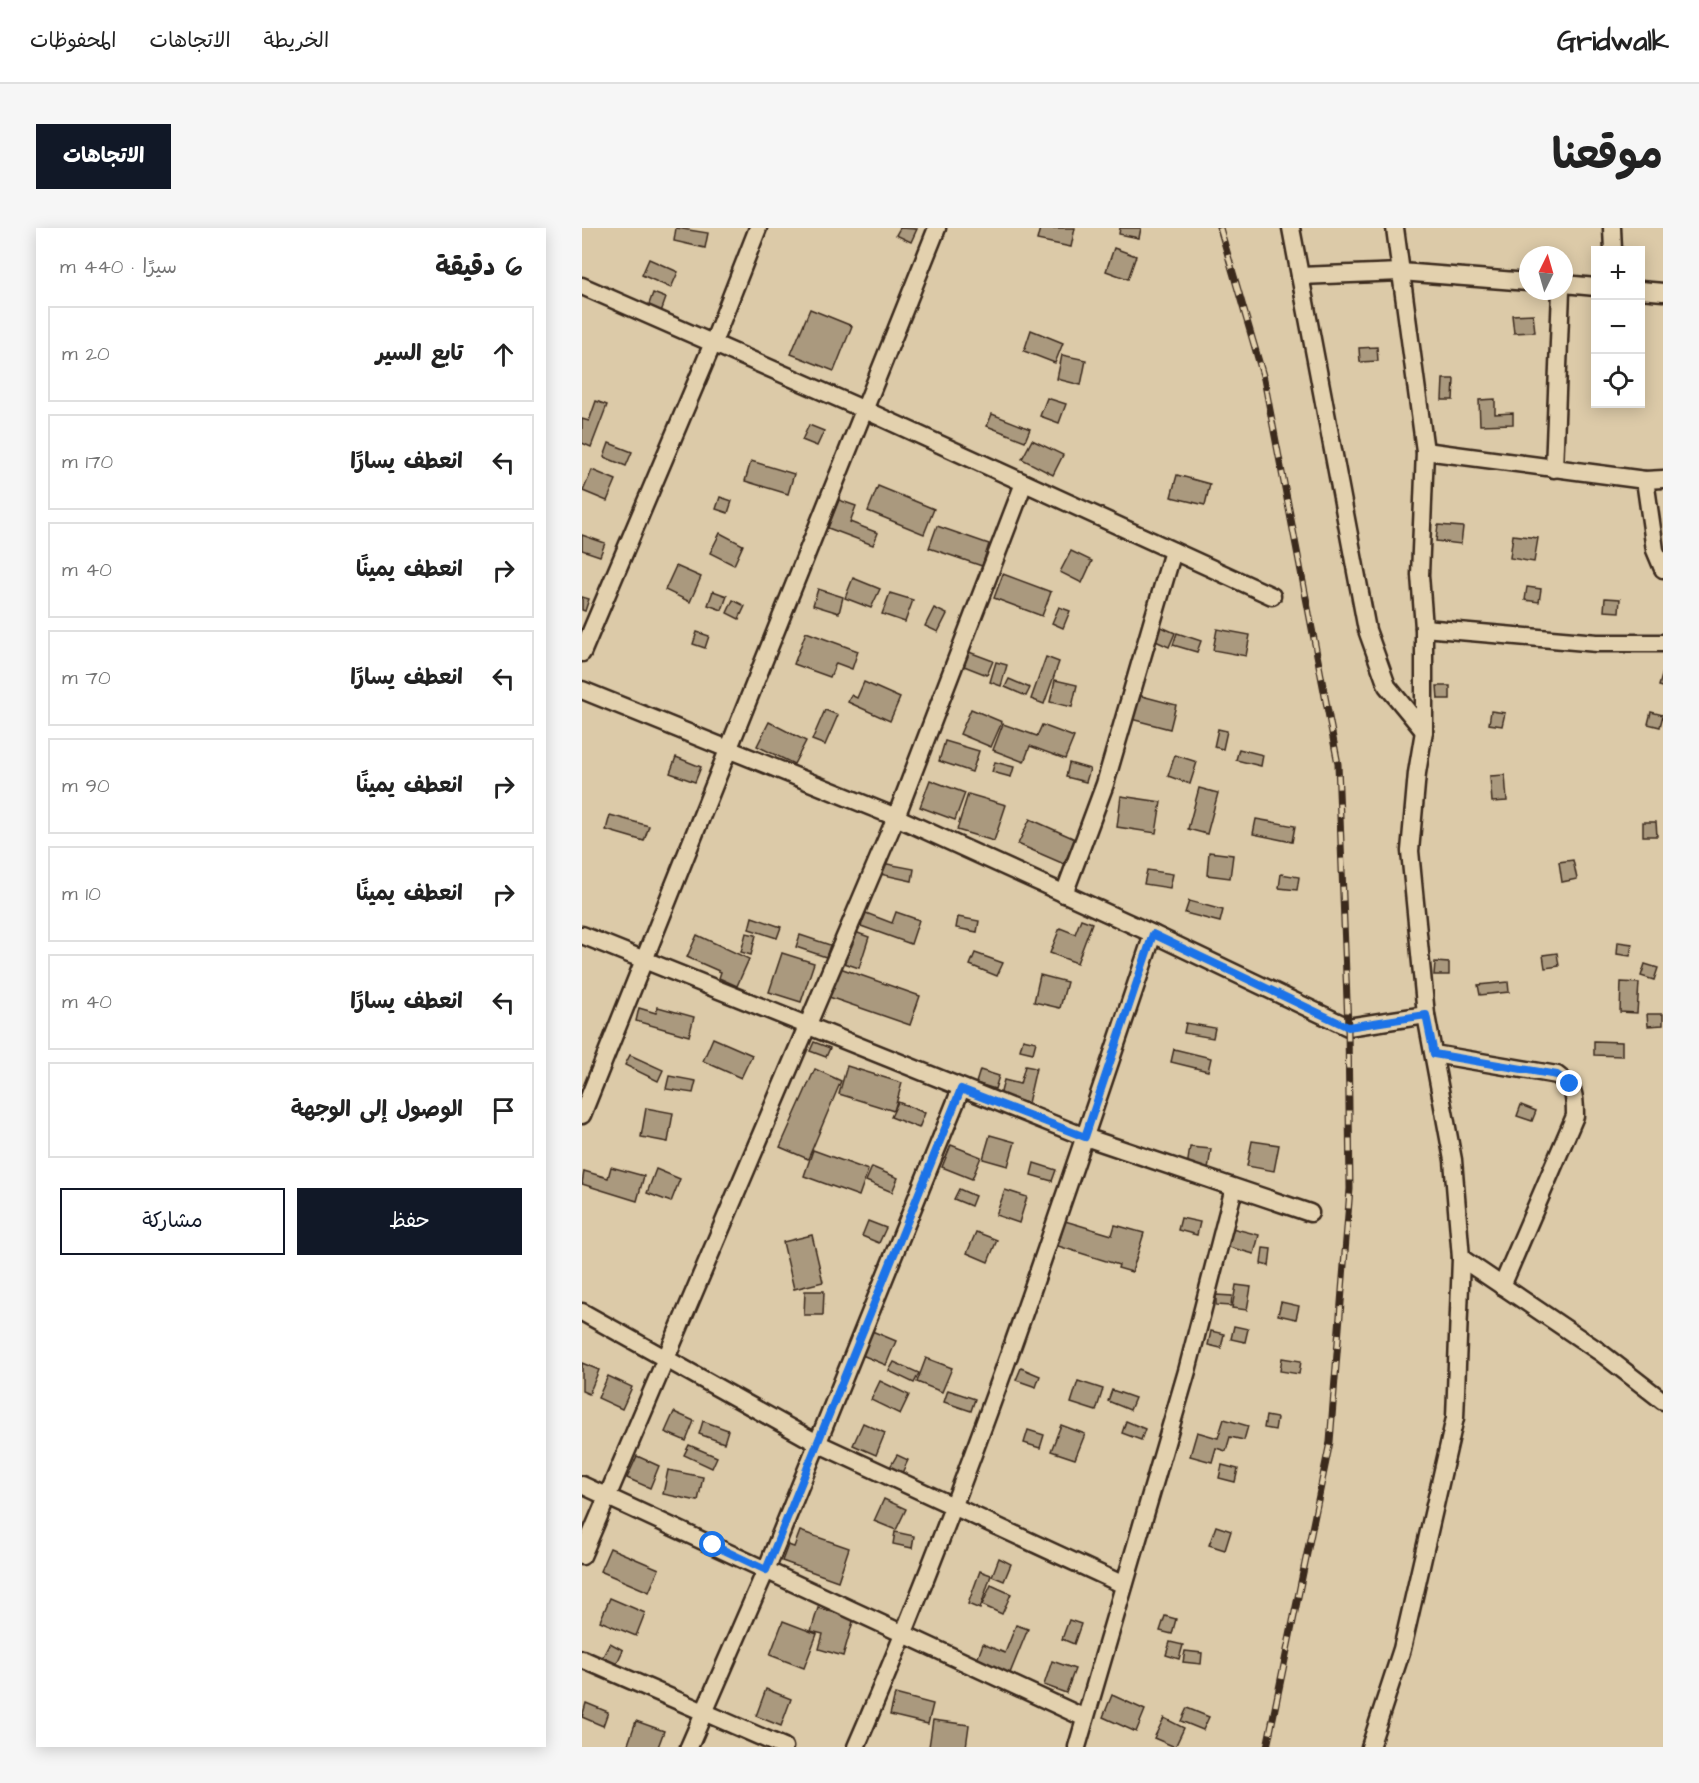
<!DOCTYPE html>
<html lang="ar">
<meta charset="utf-8">
<style>
:root{--surface:#fff;--page:#f6f6f6;--text:#222;--muted:#767676;--line:#e0e0e0;--accent:#111827}
body{margin:0;font-family:"Architects Daughter","Playpen Sans Arabic",sans-serif;background:var(--page);color:var(--text);direction:rtl}
.controls{position:absolute;right:18px;top:18px;display:grid;overflow:hidden;border-radius:0px;box-shadow:0 3px 15px #0003}
.controls button{width:54px;height:54px;display:grid;place-items:center;padding:0;border:0;border-bottom:2px solid var(--line);background:var(--surface);color:var(--text);font:30px sans-serif}
.compass{position:absolute;left:937px;top:18px;width:54px;height:54px;border-radius:50%;background:var(--surface);box-shadow:0 3px 15px #0003;rotate:5deg}
.stop{position:absolute;width:18px;height:18px;margin:-14px;border:4px solid #1a73e8;border-radius:50%;background:#fff}
.stop.end{background:#1a73e8;border-color:#fff;box-shadow:0 2px 6px #0008}
.list{margin:0;padding:0;list-style:none}
h2{display:flex;justify-content:space-between;align-items:center;height:78px;margin:0;padding:0 24px;font-size:26px}
h2 small{font-size:20px;font-weight:400;color:var(--muted)}
.list li{display:grid;grid-template-columns:39px 1fr auto;gap:18px;align-items:center;box-sizing:border-box;height:96px;margin:0 12px 12px;padding:0 12px;border:2px solid var(--line);border-radius:0px}
.list b{display:block;font-size:22px;white-space:nowrap}
.list em{font-size:20px;font-style:normal;color:var(--muted)}
.actions{display:flex;gap:12px;padding:18px 24px}
.actions a{flex:1;padding:14px 0;border:2px solid var(--accent);border-radius:0px;text-align:center;font-size:21px;color:var(--accent)}
.actions .main{background:var(--accent);color:#fff}
.icon{flex:none;width:33px;height:33px;fill:none;stroke:currentColor;stroke-width:2;stroke-linecap:round;stroke-linejoin:round}
.map{position:relative;flex:none;width:1081px;height:1519px;overflow:hidden;direction:ltr;border-radius:0px}
header{display:flex;align-items:center;gap:36px;box-sizing:border-box;height:84px;padding:0 30px;background:var(--surface);border-bottom:2px solid var(--line)}
header strong{font-size:28px}
nav{display:flex;gap:33px;margin-inline-start:auto;font-size:21px}
.intro{display:flex;align-items:center;justify-content:space-between;box-sizing:border-box;height:144px;padding:0 36px}
h1{margin:0;font-size:42px}
.button{padding:15px 27px;border-radius:0px;background:var(--accent);color:#fff;font-size:21px;font-weight:700}
main{display:flex;gap:36px;padding:0 36px}
aside{flex:1;background:var(--surface);border-radius:0px;box-shadow:0 3px 15px #0003}
.map>svg:first-child{display:block}
</style>
<header>
<strong>Gridwalk</strong>
<nav><a>الخريطة</a><a>الاتجاهات</a><a>المحفوظات</a></nav>
</header>
<div class="intro"><h1>موقعنا</h1><a class="button">الاتجاهات</a></div>
<main>
<div class="map">
<svg width="1081" height="1519" viewBox="0 0 1081 1519">
<rect width="100%" height="100%" fill="#dccaa8"/>
<filter id="ink" filterUnits="userSpaceOnUse"><feTurbulence type="fractalNoise" baseFrequency=".0167" numOctaves="2"/><feDisplacementMap in="SourceGraphic" scale="12" xChannelSelector="R" yChannelSelector="G"/><feConvolveMatrix kernelMatrix="1 2 1 2 8 2 1 2 1" color-interpolation-filters="sRGB"/></filter>
<g filter="url(#ink)">
<g fill="#aa997e" stroke="#3b2a1e" stroke-width="1.5">
<polygon points="94,0 126,5 123,20 92,13"/>
<polygon points="318,0 335,1 329,14 314,7"/>
<polygon points="458,0 493,0 489,19 455,12"/>
<polygon points="538,0 559,0 557,10 537,6"/>
<polygon points="532,20 554,28 546,51 524,43"/>
<polygon points="67,31 96,44 89,60 60,47"/>
<polygon points="71,65 84,70 79,84 66,79"/>
<polygon points="228,81 270,98 252,143 209,126"/>
<polygon points="951,86 953,104 932,105 930,87"/>
<polygon points="449,102 481,115 473,135 442,123"/>
<polygon points="795,119 796,133 778,134 777,120"/>
<polygon points="480,127 504,132 499,157 475,151"/>
<polygon points="861,151 872,151 871,172 860,172"/>
<polygon points="465,170 484,176 477,195 458,188"/>
<polygon points="913,171 913,186 931,185 931,196 898,197 897,172"/>
<polygon points="14,173 25,177 9,219 0,215 0,191 7,193"/>
<polygon points="410,186 448,201 443,213 405,198"/>
<polygon points="227,197 242,203 235,218 220,212"/>
<polygon points="450,212 481,227 471,247 440,231"/>
<polygon points="27,215 50,224 44,238 22,229"/>
<polygon points="169,233 212,246 206,266 163,253"/>
<polygon points="10,242 34,252 25,273 1,263"/>
<polygon points="595,247 628,256 623,277 589,269"/>
<polygon points="296,258 352,281 342,306 286,283"/>
<polygon points="138,269 150,273 146,285 134,281"/>
<polygon points="257,272 274,278 268,294 296,305 291,317 246,300"/>
<polygon points="856,297 881,299 879,316 854,313"/>
<polygon points="355,298 407,316 400,338 347,320"/>
<polygon points="138,305 161,317 152,337 128,325"/>
<polygon points="0,307 23,315 18,328 0,322"/>
<polygon points="931,307 956,310 952,334 928,330"/>
<polygon points="489,323 510,333 500,355 478,344"/>
<polygon points="94,338 119,349 108,374 83,362"/>
<polygon points="421,346 469,364 460,388 412,370"/>
<polygon points="271,350 298,361 289,380 263,370"/>
<polygon points="945,359 959,361 957,374 943,372"/>
<polygon points="236,361 261,369 257,385 231,377"/>
<polygon points="131,363 145,368 140,382 126,377"/>
<polygon points="308,365 331,372 323,394 300,386"/>
<polygon points="0,369 7,371 3,383 0,382"/>
<polygon points="1023,370 1038,371 1037,384 1022,383"/>
<polygon points="151,372 163,378 157,391 145,385"/>
<polygon points="477,379 488,383 481,400 470,395"/>
<polygon points="352,380 365,386 356,404 343,398"/>
<polygon points="575,397 593,405 587,419 569,411"/>
<polygon points="635,401 668,407 664,428 631,422"/>
<polygon points="115,404 127,408 123,420 111,416"/>
<polygon points="224,404 276,423 270,441 254,435 248,449 212,436"/>
<polygon points="595,405 619,413 615,424 591,417"/>
<polygon points="387,424 411,433 405,447 382,438"/>
<polygon points="464,429 477,434 462,476 449,471"/>
<polygon points="414,434 425,437 419,458 408,454"/>
<polygon points="1081,444 1081,459 1077,458"/>
<polygon points="427,451 448,460 444,468 423,459"/>
<polygon points="473,452 495,457 490,479 468,474"/>
<polygon points="282,454 318,470 308,493 266,474 269,467 275,470"/>
<polygon points="855,458 868,458 868,471 856,471"/>
<polygon points="556,467 594,477 588,501 549,491"/>
<polygon points="389,481 420,494 409,519 378,506"/>
<polygon points="243,482 256,487 243,517 230,512"/>
<polygon points="909,483 923,485 920,498 907,496"/>
<polygon points="1069,484 1081,487 1078,499 1066,496"/>
<polygon points="187,494 224,513 212,536 175,518"/>
<polygon points="421,496 455,508 460,497 492,509 483,531 448,518 442,534 411,522"/>
<polygon points="636,501 645,503 641,521 632,519"/>
<polygon points="363,513 397,523 390,544 357,533"/>
<polygon points="657,521 681,527 679,538 654,532"/>
<polygon points="593,527 615,534 608,556 586,548"/>
<polygon points="94,529 119,539 113,554 88,545"/>
<polygon points="413,534 432,539 429,549 410,544"/>
<polygon points="487,535 508,541 504,554 484,549"/>
<polygon points="923,547 925,573 910,574 908,548"/>
<polygon points="348,552 383,565 373,592 338,579"/>
<polygon points="617,560 636,565 625,606 606,601"/>
<polygon points="386,566 424,577 412,613 375,602"/>
<polygon points="539,568 579,574 574,605 535,599"/>
<polygon points="28,587 67,598 62,613 24,602"/>
<polygon points="448,591 493,611 482,636 436,616"/>
<polygon points="674,591 713,598 710,614 671,606"/>
<polygon points="1061,594 1074,594 1075,608 1061,608"/>
<polygon points="627,624 651,627 648,650 625,647"/>
<polygon points="991,632 995,651 980,654 977,634"/>
<polygon points="300,635 332,641 330,653 298,646"/>
<polygon points="565,642 591,646 588,660 562,656"/>
<polygon points="699,646 717,649 715,662 697,660"/>
<polygon points="607,673 641,682 638,694 603,685"/>
<polygon points="314,684 337,692 329,716 279,698 284,685 310,695"/>
<polygon points="170,689 199,699 195,710 167,701"/>
<polygon points="376,689 397,693 395,704 374,700"/>
<polygon points="499,691 510,695 495,735 468,725 478,700 493,706"/>
<polygon points="273,704 287,709 277,740 262,735"/>
<polygon points="164,705 174,707 169,727 159,724"/>
<polygon points="115,707 167,731 155,758 137,750 139,744 105,729"/>
<polygon points="218,707 248,717 244,729 214,719"/>
<polygon points="1036,714 1050,716 1048,728 1035,726"/>
<polygon points="200,725 232,735 219,774 187,764"/>
<polygon points="393,725 421,735 415,748 388,737"/>
<polygon points="975,725 977,738 963,740 961,727"/>
<polygon points="853,734 867,735 867,747 852,747"/>
<polygon points="1063,736 1076,740 1072,752 1059,748"/>
<polygon points="258,740 338,768 328,797 247,769"/>
<polygon points="458,747 485,754 478,780 452,774"/>
<polygon points="926,754 927,764 898,767 896,757"/>
<polygon points="1039,754 1057,755 1055,785 1038,784"/>
<polygon points="76,779 112,789 107,808 54,793 57,780 74,785"/>
<polygon points="1065,786 1081,786 1081,797 1066,798"/>
<polygon points="604,795 633,800 631,810 602,805"/>
<polygon points="131,810 170,827 159,850 121,833"/>
<polygon points="441,811 454,814 451,825 438,822"/>
<polygon points="1012,813 1040,814 1040,828 1012,827"/>
<polygon points="232,814 248,820 244,829 228,823"/>
<polygon points="592,821 629,830 626,843 589,834"/>
<polygon points="48,827 81,842 76,853 43,837"/>
<polygon points="265,838 320,855 312,883 257,866"/>
<polygon points="443,838 454,840 446,875 418,868 422,852 438,856"/>
<polygon points="233,841 259,853 226,931 198,919"/>
<polygon points="398,842 417,848 413,861 394,855"/>
<polygon points="87,848 114,853 111,865 84,861"/>
<polygon points="316,874 343,885 337,900 309,889"/>
<polygon points="939,877 954,883 950,893 935,888"/>
<polygon points="64,880 91,885 86,914 59,909"/>
<polygon points="408,907 433,914 426,938 401,931"/>
<polygon points="670,913 697,917 692,943 665,938"/>
<polygon points="369,917 399,929 390,951 360,939"/>
<polygon points="608,919 629,921 626,942 605,939"/>
<polygon points="231,922 286,942 277,968 222,948"/>
<polygon points="452,935 474,942 470,953 449,947"/>
<polygon points="29,939 62,948 55,973 0,956 2,943 26,950"/>
<polygon points="290,939 316,950 310,964 284,953"/>
<polygon points="74,941 98,951 89,974 65,965"/>
<polygon points="377,961 393,968 389,978 372,971"/>
<polygon points="423,962 445,969 437,995 414,987"/>
<polygon points="599,990 618,994 615,1007 596,1002"/>
<polygon points="286,993 304,1000 297,1015 280,1008"/>
<polygon points="483,993 530,1007 533,997 562,1005 550,1044 536,1040 537,1037 476,1018"/>
<polygon points="646,999 677,1007 672,1026 640,1017"/>
<polygon points="394,1004 415,1012 406,1034 385,1025"/>
<polygon points="230,1007 241,1054 212,1061 201,1014"/>
<polygon points="681,1020 689,1021 687,1038 679,1036"/>
<polygon points="654,1057 669,1059 665,1082 650,1080"/>
<polygon points="223,1063 242,1063 241,1087 222,1087"/>
<polygon points="634,1067 650,1068 649,1078 634,1077"/>
<polygon points="699,1074 717,1078 714,1091 696,1087"/>
<polygon points="652,1098 666,1101 663,1114 649,1111"/>
<polygon points="290,1103 314,1113 304,1137 280,1127"/>
<polygon points="629,1103 642,1106 639,1120 626,1117"/>
<polygon points="344,1130 370,1140 360,1164 335,1154"/>
<polygon points="700,1130 719,1133 717,1146 698,1143"/>
<polygon points="312,1134 337,1145 332,1155 307,1143"/>
<polygon points="0,1135 17,1142 7,1166 0,1163"/>
<polygon points="439,1140 458,1148 454,1159 434,1152"/>
<polygon points="26,1148 50,1159 40,1181 16,1170"/>
<polygon points="298,1153 327,1167 318,1186 289,1172"/>
<polygon points="496,1153 521,1161 514,1183 489,1175"/>
<polygon points="366,1162 393,1171 389,1183 362,1174"/>
<polygon points="530,1162 553,1170 548,1182 526,1173"/>
<polygon points="92,1184 112,1193 104,1213 83,1204"/>
<polygon points="684,1188 695,1190 693,1202 682,1200"/>
<polygon points="642,1191 666,1198 662,1212 648,1209 644,1223 634,1220 630,1234 608,1228 615,1204 636,1210"/>
<polygon points="121,1193 146,1202 142,1215 117,1206"/>
<polygon points="544,1193 563,1201 559,1212 540,1205"/>
<polygon points="281,1195 303,1205 294,1227 271,1217"/>
<polygon points="479,1197 503,1206 493,1231 469,1223"/>
<polygon points="446,1202 462,1207 458,1220 442,1215"/>
<polygon points="107,1217 135,1229 130,1240 102,1227"/>
<polygon points="315,1227 326,1232 319,1247 307,1241"/>
<polygon points="55,1228 77,1238 68,1260 45,1250"/>
<polygon points="640,1237 656,1241 653,1254 637,1250"/>
<polygon points="86,1242 121,1249 116,1273 81,1266"/>
<polygon points="302,1271 324,1281 314,1302 292,1293"/>
<polygon points="634,1298 649,1303 643,1322 627,1317"/>
<polygon points="218,1303 267,1320 256,1353 200,1333 206,1317 212,1319"/>
<polygon points="313,1304 332,1308 330,1320 311,1316"/>
<polygon points="28,1320 77,1341 67,1364 18,1343"/>
<polygon points="417,1330 429,1336 422,1353 410,1348"/>
<polygon points="398,1343 409,1347 398,1381 386,1376"/>
<polygon points="409,1357 429,1366 420,1386 400,1377"/>
<polygon points="28,1370 63,1385 54,1408 18,1393"/>
<polygon points="236,1380 272,1390 261,1428 237,1421 241,1406 229,1403"/>
<polygon points="583,1388 594,1391 590,1406 578,1403"/>
<polygon points="487,1392 499,1396 492,1416 480,1411"/>
<polygon points="201,1393 235,1406 222,1440 188,1427"/>
<polygon points="434,1397 446,1401 426,1450 393,1437 401,1416 423,1425"/>
<polygon points="588,1414 601,1417 597,1431 584,1427"/>
<polygon points="28,1415 41,1422 33,1439 19,1432"/>
<polygon points="603,1423 620,1425 619,1436 601,1434"/>
<polygon points="470,1433 493,1441 484,1465 462,1457"/>
<polygon points="184,1461 209,1471 199,1498 174,1488"/>
<polygon points="313,1466 351,1476 346,1496 308,1487"/>
<polygon points="530,1467 563,1482 554,1504 521,1489"/>
<polygon points="4,1475 26,1484 21,1498 0,1489"/>
<polygon points="605,1480 627,1489 621,1502 599,1493"/>
<polygon points="582,1490 602,1500 593,1519 572,1510"/>
<polygon points="351,1492 387,1497 384,1519 347,1519"/>
<polygon points="54,1493 82,1503 76,1519 45,1519"/>
</g>
<g fill="none" stroke-linecap="round" stroke-linejoin="round">
<defs>
<g id="street">
<polyline points="709,0 785,402 805,458 842,503"/>
<polyline points="1030,0 1031,22"/>
<polyline points="718,48 819,44 946,54"/>
<polyline points="982,56 1014,59"/>
<polyline points="0,58 283,182 690,368"/>
<polyline points="1058,62 1081,64"/>
<polyline points="843,223 1063,252 1081,251"/>
<polyline points="972,241 979,63"/>
<polyline points="1063,252 1073,322 1081,341"/>
<polyline points="842,400 1015,415 1081,415"/>
<polyline points="0,425 131,115 176,0"/>
<polyline points="0,462 314,589 571,706 766,799 844,787"/>
<polyline points="482,666 523,556 591,323"/>
<polyline points="0,707 503,909 728,985"/>
<path d="M 852,826 L 975,847 C 993,860 993,867 993,888 L 920,1058"/>
<polyline points="0,887 355,0"/>
<polyline points="879,1030 1018,1124 1081,1173"/>
<polyline points="0,1084 235,1215 542,1357"/>
<polyline points="0,1257 503,1490"/>
<polyline points="0,1328 314,589 442,255"/>
<polyline points="0,1431 202,1519"/>
<polyline points="107,1519 184,1342 379,861"/>
<path d="M 274,1519 C 389,1254 479,980 571,706"/>
<polyline points="495,1519 605,1143 652,960"/>
<polyline points="788,1519 820,1421 873,1190 879,1030 871,932 844,787 828,623 835,545 842,503 842,400 838,347 843,223 813,0"/>
</g>
</defs>
<use href="#street" stroke="#3b2a1e" stroke-width="21"/>
<use href="#street" stroke="#e3d1ae" stroke-width="16"/>
<defs>
<polyline id="rail" points="638,0 682,151 756,536 766,799 768,961 748,1214 685,1519"/>
</defs>
<use href="#rail" stroke="#3b2a1e" stroke-width="7"/>
<use href="#rail" stroke="#e3d1ae" stroke-width="4.5" stroke-dasharray="14" stroke-linecap="butt"/>
</g>
</g>
<g fill="none" stroke-linecap="round" stroke-linejoin="round" filter="url(#ink)">
<polyline stroke="#1a73e8" stroke-width="8" points="131,1317 184,1342 379,861 503,909 571,706 766,799 844,787 852,826 975,847 988,856"/>
</g>
</svg>
<div class="controls">
<button>+</button>
<button>−</button>
<button><svg class="icon" aria-label="locate" viewBox="0 0 24 24"><circle cx="12" cy="12" r="6"/><path d="M12 2v4M12 18v4M2 12h4M18 12h4"/></svg></button>
</div>
<svg class="compass" viewBox="-18 -18 36 36"><path d="M0-13l5 13h-10z" fill="#e53935"/><path d="M0 13l5-13h-10z" fill="#767676"/></svg>
<div class="stop" style="left:131px;top:1317px"></div>
<div class="stop end" style="left:988px;top:856px"></div>
</div>
<aside>
<h2>6 دقيقة<small>سيرًا · 440 m</small></h2>
<ul class="list">
<li><svg class="icon" aria-label="ahead" viewBox="0 0 24 24"><path d="M12 20V5M6 11l6-6 6 6"/></svg><div><b>تابع السير</b></div><em>20 m</em></li>
<li><svg class="icon" aria-label="left" viewBox="0 0 24 24"><path d="M17 20v-9H6M10 6l-5 5 5 5"/></svg><div><b>انعطف يسارًا</b></div><em>170 m</em></li>
<li><svg class="icon" aria-label="right" viewBox="0 0 24 24"><path d="M7 20v-9h11M14 6l5 5-5 5"/></svg><div><b>انعطف يمينًا</b></div><em>40 m</em></li>
<li><svg class="icon" aria-label="left" viewBox="0 0 24 24"><path d="M17 20v-9H6M10 6l-5 5 5 5"/></svg><div><b>انعطف يسارًا</b></div><em>70 m</em></li>
<li><svg class="icon" aria-label="right" viewBox="0 0 24 24"><path d="M7 20v-9h11M14 6l5 5-5 5"/></svg><div><b>انعطف يمينًا</b></div><em>90 m</em></li>
<li><svg class="icon" aria-label="right" viewBox="0 0 24 24"><path d="M7 20v-9h11M14 6l5 5-5 5"/></svg><div><b>انعطف يمينًا</b></div><em>10 m</em></li>
<li><svg class="icon" aria-label="left" viewBox="0 0 24 24"><path d="M17 20v-9H6M10 6l-5 5 5 5"/></svg><div><b>انعطف يسارًا</b></div><em>40 m</em></li>
<li><svg class="icon" aria-label="arrive" viewBox="0 0 24 24"><path d="M6 21V4h12l-3 4 3 4H6"/></svg><div><b>الوصول إلى الوجهة</b></div></li>
</ul>
<div class="actions"><a class="main">حفظ</a><a>مشاركة</a></div>
</aside>
</main>
